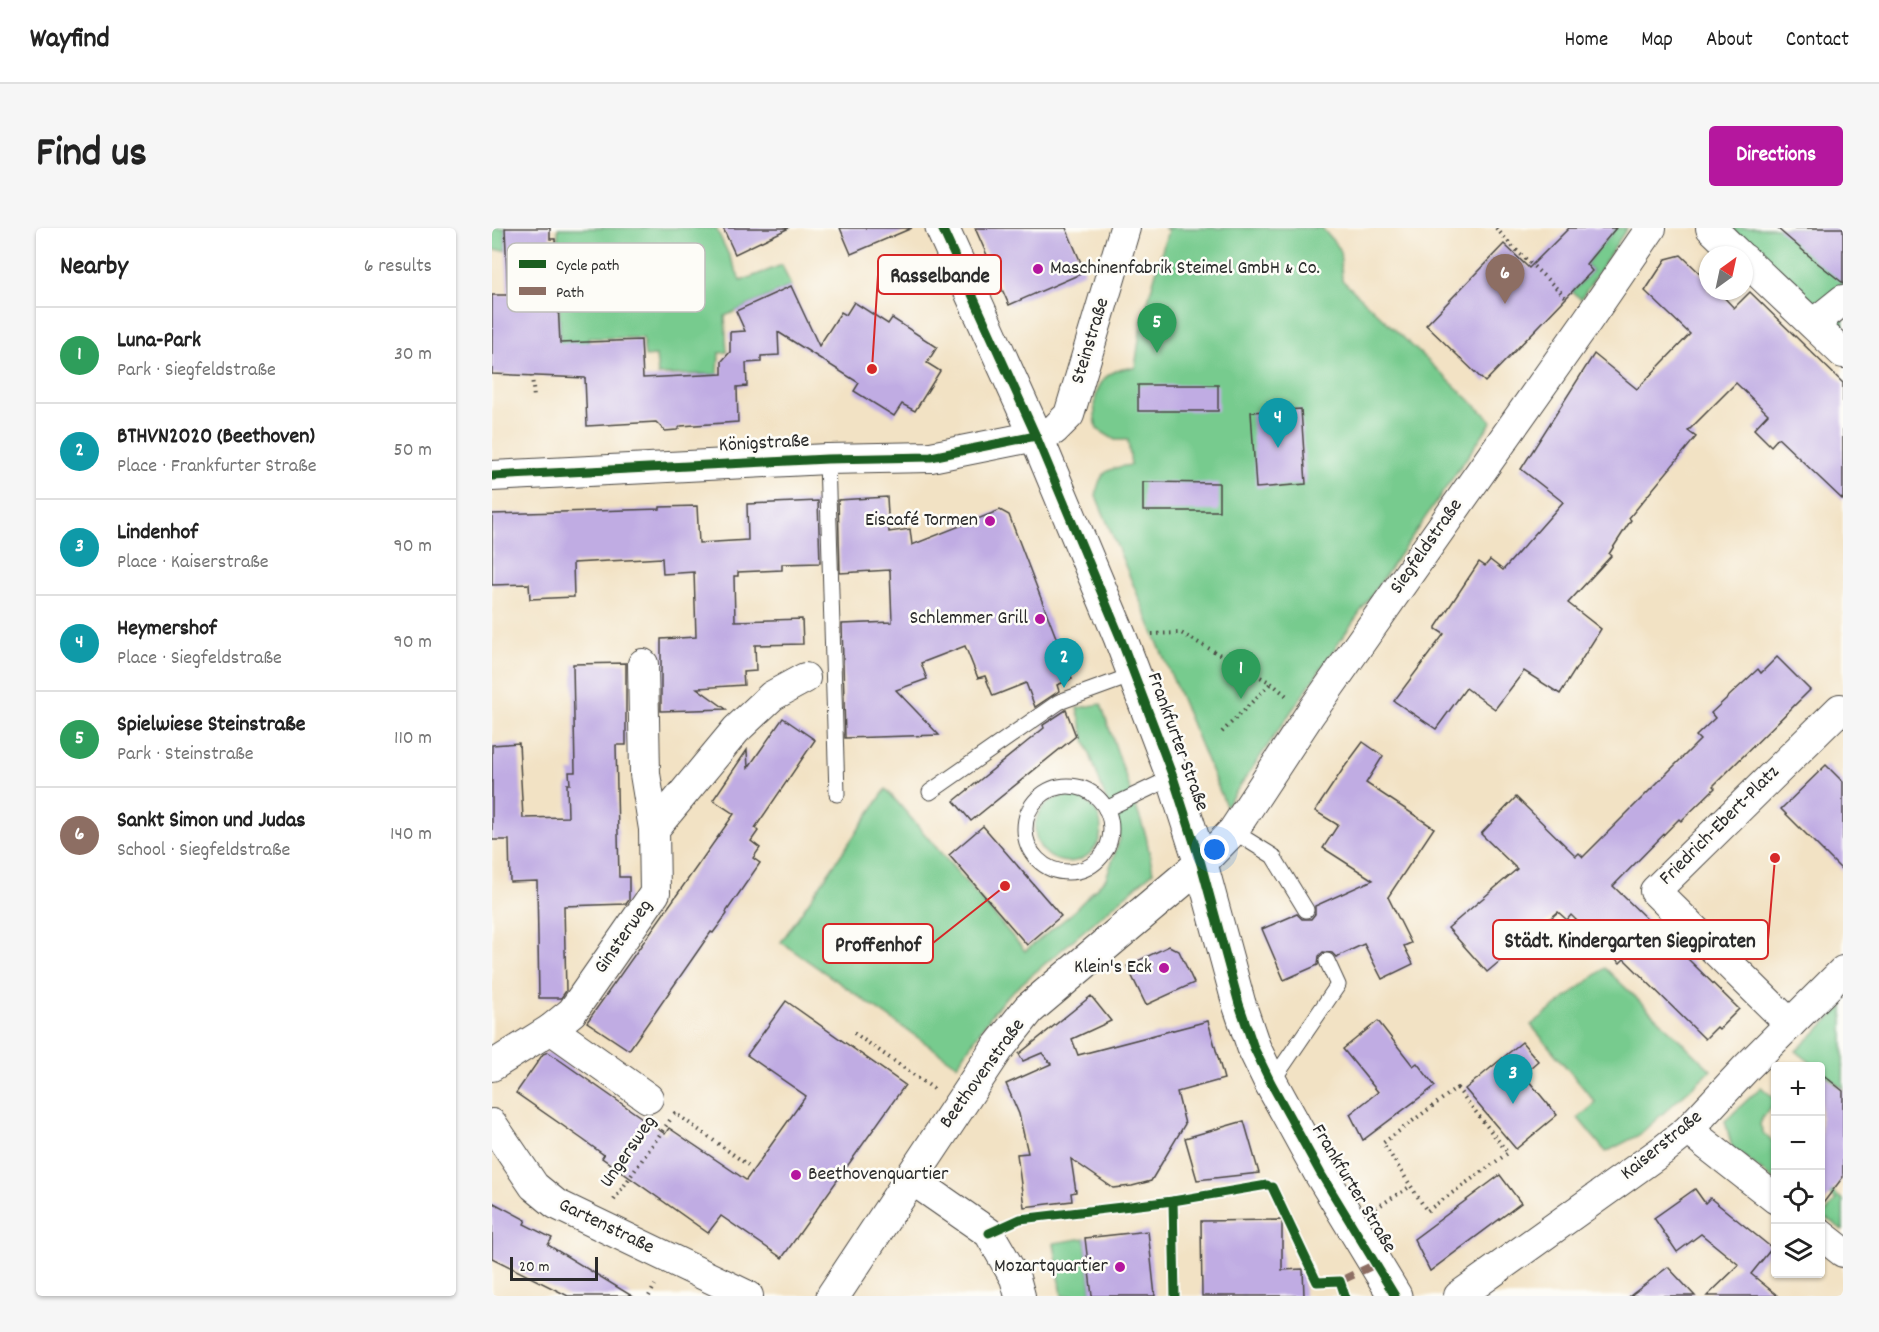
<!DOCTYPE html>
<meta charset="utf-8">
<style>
:root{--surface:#fff;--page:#f6f6f6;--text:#222;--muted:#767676;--line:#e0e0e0;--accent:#b5179e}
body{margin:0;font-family:Dekko,sans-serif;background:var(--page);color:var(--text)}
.controls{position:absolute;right:18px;bottom:18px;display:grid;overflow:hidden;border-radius:6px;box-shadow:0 2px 4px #0004}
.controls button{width:54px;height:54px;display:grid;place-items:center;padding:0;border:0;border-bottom:2px solid var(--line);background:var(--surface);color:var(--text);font:30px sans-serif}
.compass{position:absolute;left:1207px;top:18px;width:54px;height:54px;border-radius:50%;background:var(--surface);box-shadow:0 2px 4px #0004;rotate:33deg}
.scale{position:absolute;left:18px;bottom:15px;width:88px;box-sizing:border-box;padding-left:6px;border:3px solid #2b2b2b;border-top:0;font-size:16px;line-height:21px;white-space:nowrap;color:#2b2b2b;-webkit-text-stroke:4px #fdfcf7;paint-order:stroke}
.you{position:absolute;left:723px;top:622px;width:21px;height:21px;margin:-15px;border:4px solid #fff;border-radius:50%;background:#1a73e8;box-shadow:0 0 0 9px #1a73e833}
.badge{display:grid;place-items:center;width:39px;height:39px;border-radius:50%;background:var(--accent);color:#fff;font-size:20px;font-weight:700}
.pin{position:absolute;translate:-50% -50px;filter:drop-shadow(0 2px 3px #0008)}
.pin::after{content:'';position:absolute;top:32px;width:21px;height:18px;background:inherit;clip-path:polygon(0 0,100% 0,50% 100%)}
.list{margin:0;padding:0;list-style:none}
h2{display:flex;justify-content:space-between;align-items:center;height:78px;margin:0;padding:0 24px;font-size:26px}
h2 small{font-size:20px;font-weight:400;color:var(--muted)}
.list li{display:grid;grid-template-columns:39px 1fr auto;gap:18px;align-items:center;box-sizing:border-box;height:96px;padding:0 24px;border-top:2px solid var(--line)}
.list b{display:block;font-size:22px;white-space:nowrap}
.list p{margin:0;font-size:20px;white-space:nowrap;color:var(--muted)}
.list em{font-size:20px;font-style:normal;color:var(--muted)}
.icon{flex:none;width:33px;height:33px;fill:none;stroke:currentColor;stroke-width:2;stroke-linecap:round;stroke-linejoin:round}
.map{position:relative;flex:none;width:1351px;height:1068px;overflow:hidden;border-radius:6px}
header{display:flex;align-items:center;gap:36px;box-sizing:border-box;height:84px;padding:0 30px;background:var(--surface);border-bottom:2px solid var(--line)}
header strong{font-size:28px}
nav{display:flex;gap:33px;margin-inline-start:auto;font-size:21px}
.intro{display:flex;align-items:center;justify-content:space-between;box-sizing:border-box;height:144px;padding:0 36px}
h1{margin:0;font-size:42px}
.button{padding:15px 27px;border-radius:6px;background:var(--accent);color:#fff;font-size:21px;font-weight:700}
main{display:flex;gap:36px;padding:0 36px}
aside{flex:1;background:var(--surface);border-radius:6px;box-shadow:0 2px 4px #0004}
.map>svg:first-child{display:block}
</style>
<header>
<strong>Wayfind</strong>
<nav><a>Home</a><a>Map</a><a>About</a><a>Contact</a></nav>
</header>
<div class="intro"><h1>Find us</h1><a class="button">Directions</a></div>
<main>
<aside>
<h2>Nearby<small>6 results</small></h2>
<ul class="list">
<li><span class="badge" style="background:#2e9e5b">1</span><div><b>Luna-Park</b><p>Park · Siegfeldstraße</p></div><em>30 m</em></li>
<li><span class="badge" style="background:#0f9aa8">2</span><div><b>BTHVN2020 (Beethoven)</b><p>Place · Frankfurter Straße</p></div><em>50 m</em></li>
<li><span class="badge" style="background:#0f9aa8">3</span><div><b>Lindenhof</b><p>Place · Kaiserstraße</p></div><em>90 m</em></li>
<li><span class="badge" style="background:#0f9aa8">4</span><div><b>Heymershof</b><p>Place · Siegfeldstraße</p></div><em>90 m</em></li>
<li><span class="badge" style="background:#2e9e5b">5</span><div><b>Spielwiese Steinstraße</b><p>Park · Steinstraße</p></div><em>110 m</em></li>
<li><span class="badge" style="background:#8d6e63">6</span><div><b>Sankt Simon und Judas</b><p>School · Siegfeldstraße</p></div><em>140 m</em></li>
</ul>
</aside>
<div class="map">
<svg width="1351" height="1068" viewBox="0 0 1351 1068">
<rect width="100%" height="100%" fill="#fdfcf7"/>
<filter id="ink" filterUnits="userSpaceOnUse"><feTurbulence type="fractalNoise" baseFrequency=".0167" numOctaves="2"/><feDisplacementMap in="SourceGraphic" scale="12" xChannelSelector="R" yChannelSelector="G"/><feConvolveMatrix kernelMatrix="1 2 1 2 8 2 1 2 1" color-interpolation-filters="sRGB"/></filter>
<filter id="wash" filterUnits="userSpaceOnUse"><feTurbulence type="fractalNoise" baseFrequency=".008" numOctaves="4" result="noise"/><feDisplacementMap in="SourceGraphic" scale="24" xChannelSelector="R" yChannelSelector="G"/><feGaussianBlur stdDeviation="1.35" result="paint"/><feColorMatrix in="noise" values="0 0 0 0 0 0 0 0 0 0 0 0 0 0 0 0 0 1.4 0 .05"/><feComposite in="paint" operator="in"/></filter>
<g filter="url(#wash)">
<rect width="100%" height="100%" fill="#f2e2c4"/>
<g fill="#77cb8e" stroke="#517b5c" stroke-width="1.5">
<polygon points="0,0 13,0 14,22 0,22"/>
<polygon points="66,0 224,0 249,53 290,37 299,58 233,88 235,124 227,125 226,146 166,147 164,128 153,129 151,110 96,110 98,124 68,124"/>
<path d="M 672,0 L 830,0 L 848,21 L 850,52 L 1000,193 L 734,578 L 604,268 C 607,243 616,240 639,237 L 636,212 L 623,212 L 605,201 C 598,169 606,139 643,140 L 649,97 L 676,2 Z"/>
<polygon points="1124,0 1135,0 1089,71 1080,64 1100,43 1094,36"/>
<polygon points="1239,0 1351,0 1351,104"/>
<polygon points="609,476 654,608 661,644 514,769 500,786 465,837 289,714 394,561 533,723 578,687 614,650 628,611 594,515 585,480"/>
<circle cx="576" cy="601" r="33"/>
<polygon points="1113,740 1219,842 1147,907 1114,924 1086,890 1104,875 1039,797"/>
<polygon points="1351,778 1351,861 1329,843 1328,838 1323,838 1304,823"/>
<polygon points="1269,859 1283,871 1283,875 1270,890 1268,897 1272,906 1283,915 1283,953 1240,919 1233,893"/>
<polygon points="1328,954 1351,972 1351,1002 1331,988 1344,972 1329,959"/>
<polygon points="593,1010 600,1068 570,1068 562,1015"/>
</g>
<g id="blocks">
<g fill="#c0ace3">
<polygon points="13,0 58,0 58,11 63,11 68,115 149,112 151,150 230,146 230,133 238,124 238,104 253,103 244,83 299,58 327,118 349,84 354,87 362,74 396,96 400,90 445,119 435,135 448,143 423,183 410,176 402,188 362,163 367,155 286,104 287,127 269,128 269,134 254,135 255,158 245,159 246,194 189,198 185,202 173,203 164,194 95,198 93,150 0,146 0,67 16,67"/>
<polygon points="231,0 297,0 243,26"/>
<polygon points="348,0 420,0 359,26"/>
<polygon points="483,0 574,0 593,44 517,77"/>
<polygon points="1077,0 1124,0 1094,36 1100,43 993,154 934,97 1012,16 1037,40"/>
<polygon points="1285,0 1351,0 1351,55 1323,33"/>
<polygon points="1189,27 1216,53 1216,63 1226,63 1242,80 1258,64 1351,155 1351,272 1286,210 1279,218 1262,201 1276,186 1244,155 1196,203 1204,209 1137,290 1139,292 1117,326 1119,328 1076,375 1109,401 1068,466 1032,443 1003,481 974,460 944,501 902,473 952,406 944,401 944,399 987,334 993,338 998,332 1011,342 1071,274 1029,241 1102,126 1145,161 1198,106 1153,63 1174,31"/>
<rect x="646" y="157" width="80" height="26"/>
<polygon points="809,181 814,256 764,260 759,184"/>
<polygon points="651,254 727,255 727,283 651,283"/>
<polygon points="395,269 397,304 418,301 420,317 508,282 517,287 580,451 565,457 567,463 543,479 534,455 501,468 493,448 486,450 473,418 429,435 435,451 404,462 447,507 353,510 350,396 400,394 398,342 348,345 346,272"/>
<polygon points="326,273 328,335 290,336 290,342 246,344 246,348 242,348 243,393 310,391 311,416 263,417 264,443 251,444 252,457 205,460 234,481 169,483 169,411 204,409 202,344 171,346 170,330 81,335 82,369 38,371 37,356 0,357 0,286 168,281 168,279 205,278 207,315 256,312 255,276"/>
<polygon points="1285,429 1318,462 1221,558 1223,560 1189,593 1187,591 1121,658 1163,699 1165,697 1197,728 1195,730 1247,781 1227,801 1225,799 1213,811 1132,731 1128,735 1079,687 1075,692 1066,684 995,744 956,700 1025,641 989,606 1024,569 1084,628 1087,625 1091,629 1208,512 1204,508 1223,490 1219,485 1266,441 1269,445"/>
<polygon points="134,435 134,517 124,517 127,649 137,649 137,672 134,676 72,678 74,763 69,770 47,770 45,653 18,654 17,612 0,612 0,517 27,515 31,590 76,589 75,556 78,556 77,544 83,544 81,436"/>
<polygon points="574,482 584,508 479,593 462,573 552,500 551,497"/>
<polygon points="291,490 323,512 263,600 266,603 259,613 268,620 261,630 268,635 234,684 235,686 221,705 219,704 137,822 95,794 242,586 221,572 255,522 256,540"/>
<polygon points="871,514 891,528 874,555 942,600 896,669 919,715 912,718 921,736 890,751 872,716 844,729 840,725 831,724 827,728 826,737 792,752 770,701 805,686 810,691 819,691 823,686 823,678 881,652 831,620 846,597 823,583 851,541"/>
<polygon points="1334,537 1351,554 1351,643 1289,581"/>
<polygon points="491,598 569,688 535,717 457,627"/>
<polygon points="677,718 687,723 702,755 654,777 635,738"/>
<polygon points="599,768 619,793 580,811 586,827 716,793 732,851 685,864 693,896 659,953 640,958 621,960 579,931 584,964 579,965 580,973 532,979 525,926 536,925 527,886 514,856 559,836 550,825 531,833 527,826"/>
<polygon points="294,773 413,857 290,1030 229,988 216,1005 110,930 112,927 90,911 24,865 51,826 56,824 173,906 177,900 254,952 314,868 255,827"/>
<polygon points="886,793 921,838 925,835 943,858 871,912 858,886 886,864 851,821"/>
<polygon points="1030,814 1046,833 1031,846 1065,887 1024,921 973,861"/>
<polygon points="1329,845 1351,863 1351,949 1329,978"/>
<polygon points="752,893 767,945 705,952 693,910"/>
<polygon points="1008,947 1029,975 938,1043 922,1011"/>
<polygon points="1203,961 1213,975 1218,970 1280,1020 1259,1046 1286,1068 1215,1068 1247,1037 1209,1006 1185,1024 1162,990"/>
<polygon points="0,974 34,992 32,996 60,1010 56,1017 140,1068 76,1068 0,1030"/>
<polygon points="790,992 790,1042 811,1041 812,1068 710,1068 709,993"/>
<polygon points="656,1003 663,1068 600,1068 593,1010"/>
<polygon points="1176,1039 1203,1068 1138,1068"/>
</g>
</g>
</g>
<g filter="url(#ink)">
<use href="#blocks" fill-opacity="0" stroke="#494642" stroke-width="1.5"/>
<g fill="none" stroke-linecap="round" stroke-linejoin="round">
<defs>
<g id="service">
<polyline points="335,231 345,566"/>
<circle cx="576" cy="601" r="43"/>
<polyline points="438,564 567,474 641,447"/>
<polyline points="614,581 681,549"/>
<polyline points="741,603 781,628 814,682"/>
<polyline points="779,855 846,757 835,733"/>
</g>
<g id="minor">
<polyline points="1219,0 1247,27"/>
<polyline points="1252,31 1351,125"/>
<polyline points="1321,96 1351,72"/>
<polyline points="0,248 335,231 439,229 544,208 562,202 577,187 633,0"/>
<polyline points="151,436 153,546 162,601"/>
<polyline points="709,636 741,603 818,486 1095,93 1159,0"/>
<polyline points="1298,796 1163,663 1348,481 1351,484"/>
<polyline points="59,801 156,870"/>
<polyline points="0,838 59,801 80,784 163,665 162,601 244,502 280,468 313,450"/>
<polyline points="0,896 42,958 64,976 256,1068"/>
<polyline points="1196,902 1284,971"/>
<polyline points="418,950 497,1005 523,1050 528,1068"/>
<polyline points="1328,1006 1351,1024"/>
<polyline points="967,1068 1171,922 1196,902 1254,840 1351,743"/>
</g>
<polyline id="tertiary" points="341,1068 505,821 537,781 709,636"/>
<polyline id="secondary" points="450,0 544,208 628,409 681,549 709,636 747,776 762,820 779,855 829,946 903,1068"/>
</defs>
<use href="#service" stroke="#494642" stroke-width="17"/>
<use href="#minor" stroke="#494642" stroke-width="32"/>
<use href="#tertiary" stroke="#494642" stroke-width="35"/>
<use href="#secondary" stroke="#494642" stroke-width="35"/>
<g stroke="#494642" stroke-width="4" stroke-dasharray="1.5 4.5" stroke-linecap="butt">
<polyline points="1004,0 1020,18 1076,71"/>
<polyline points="40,148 42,170"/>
<polyline points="660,406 689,405 779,455 796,469"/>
<polyline points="730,504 779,455"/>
<polyline points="362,805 442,861"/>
<polygon points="965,860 1016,925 935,983 891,915"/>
<polyline points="182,886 183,885 256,937"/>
<polyline points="122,972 178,892"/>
<polyline points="884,980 919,958"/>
<polyline points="157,1068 163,1057"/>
</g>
<use href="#service" stroke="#fff" stroke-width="15"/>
<use href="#minor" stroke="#fff" stroke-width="30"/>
<use href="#tertiary" stroke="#fff" stroke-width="33"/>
<use href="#secondary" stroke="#fff" stroke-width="33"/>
<polyline stroke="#8d6e63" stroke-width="8" stroke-dasharray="15 8" stroke-linecap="butt" points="848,1053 884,1036"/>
<defs>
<g id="cycleway">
<polyline points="450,0 544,208 628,409 681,549 709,636 747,776 762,820 779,855 829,946 903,1068"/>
<polyline points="0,248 335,231 439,229 544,208"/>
<polyline points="780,959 825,1054 848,1053 853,1068"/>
<polyline points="681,973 683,1068"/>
<polyline points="497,1005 528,991 681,973 775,957"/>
</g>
</defs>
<use href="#cycleway" stroke="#fdfcf7" stroke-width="13"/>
<use href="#cycleway" stroke="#1b5e20" stroke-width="9"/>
</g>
</g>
<g fill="#b5179e" stroke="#fdfcf7" stroke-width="2">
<circle cx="546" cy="41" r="6"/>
<circle cx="498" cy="293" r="6"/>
<circle cx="548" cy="391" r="6"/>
<circle cx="672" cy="740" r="6"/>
<circle cx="304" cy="947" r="6"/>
<circle cx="628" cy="1039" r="6"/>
</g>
<g text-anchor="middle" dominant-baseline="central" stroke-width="5" stroke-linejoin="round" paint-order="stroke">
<g font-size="20" fill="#2b2b2b" stroke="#fdfcf7" text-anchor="end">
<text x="558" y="41" text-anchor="start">Maschinenfabrik Steimel GmbH &amp; Co.</text>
<text x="486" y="293">Eiscafé Tormen</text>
<text x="536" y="391">Schlemmer Grill</text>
<text x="660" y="740">Klein's Eck</text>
<text x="316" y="947" text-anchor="start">Beethovenquartier</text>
<text x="616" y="1039">Mozartquartier</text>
</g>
<g font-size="20" fill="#2b2b2b" stroke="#fdfcf7">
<text transform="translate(599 113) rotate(-73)">Steinstraße</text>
<text transform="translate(272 216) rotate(-3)">Königstraße</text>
<text transform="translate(935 319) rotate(-55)">Siegfeldstraße</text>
<text transform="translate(685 514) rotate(70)">Frankfurter Straße</text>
<text transform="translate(1228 598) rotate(-45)">Friedrich-Ebert-Platz</text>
<text transform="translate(132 709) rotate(-55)">Ginsterweg</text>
<text transform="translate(491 846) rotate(-54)">Beethovenstraße</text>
<text transform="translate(1170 918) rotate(-39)">Kaiserstraße</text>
<text transform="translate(137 924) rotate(-55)">Ungersweg</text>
<text transform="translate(861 961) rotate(59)">Frankfurter Straße</text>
<text transform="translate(114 999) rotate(26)">Gartenstraße</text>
</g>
</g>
<rect x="15" y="15" width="198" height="69" rx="9" fill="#fdfcf7" stroke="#bebdba" stroke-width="1.5"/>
<rect x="27" y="32" width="27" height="8" fill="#1b5e20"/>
<rect x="27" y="59" width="27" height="8" fill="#8d6e63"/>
<g font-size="16" fill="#2b2b2b">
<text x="64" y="42">Cycle path</text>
<text x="64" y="69">Path</text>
</g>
<path fill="none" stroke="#d62828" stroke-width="2" d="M380 141L386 47M1283 630L1276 712M513 658L441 715"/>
<g fill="#d62828" stroke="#fdfcf7" stroke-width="2">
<circle cx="380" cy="141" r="6"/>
<circle cx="1283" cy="630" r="6"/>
<circle cx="513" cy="658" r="6"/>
</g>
<g fill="#fdfcf7" stroke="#d62828" stroke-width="2">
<rect x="386" y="27" width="123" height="39" rx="6"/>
<rect x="1001" y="692" width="275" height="39" rx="6"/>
<rect x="331" y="696" width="110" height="39" rx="6"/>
</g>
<g font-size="21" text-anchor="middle" font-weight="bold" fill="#2b2b2b">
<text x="448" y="54">Rasselbande</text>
<text x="1138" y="719">Städt. Kindergarten Siegpiraten</text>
<text x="386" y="723">Proffenhof</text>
</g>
</svg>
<div class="controls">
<button>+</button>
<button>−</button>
<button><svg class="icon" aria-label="locate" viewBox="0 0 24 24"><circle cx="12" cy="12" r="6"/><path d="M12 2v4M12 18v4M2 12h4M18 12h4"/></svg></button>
<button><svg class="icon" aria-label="layers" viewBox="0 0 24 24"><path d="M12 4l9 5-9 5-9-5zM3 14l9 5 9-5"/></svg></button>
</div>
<svg class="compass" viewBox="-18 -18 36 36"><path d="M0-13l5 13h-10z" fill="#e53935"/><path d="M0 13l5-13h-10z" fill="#767676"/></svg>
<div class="scale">20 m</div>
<div class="you"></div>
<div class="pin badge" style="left:749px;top:471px;background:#2e9e5b">1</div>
<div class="pin badge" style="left:572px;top:460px;background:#0f9aa8">2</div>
<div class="pin badge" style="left:1021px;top:876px;background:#0f9aa8">3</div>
<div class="pin badge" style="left:786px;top:220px;background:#0f9aa8">4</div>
<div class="pin badge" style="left:665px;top:125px;background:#2e9e5b">5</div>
<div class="pin badge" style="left:1013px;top:76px;background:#8d6e63">6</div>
</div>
</main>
